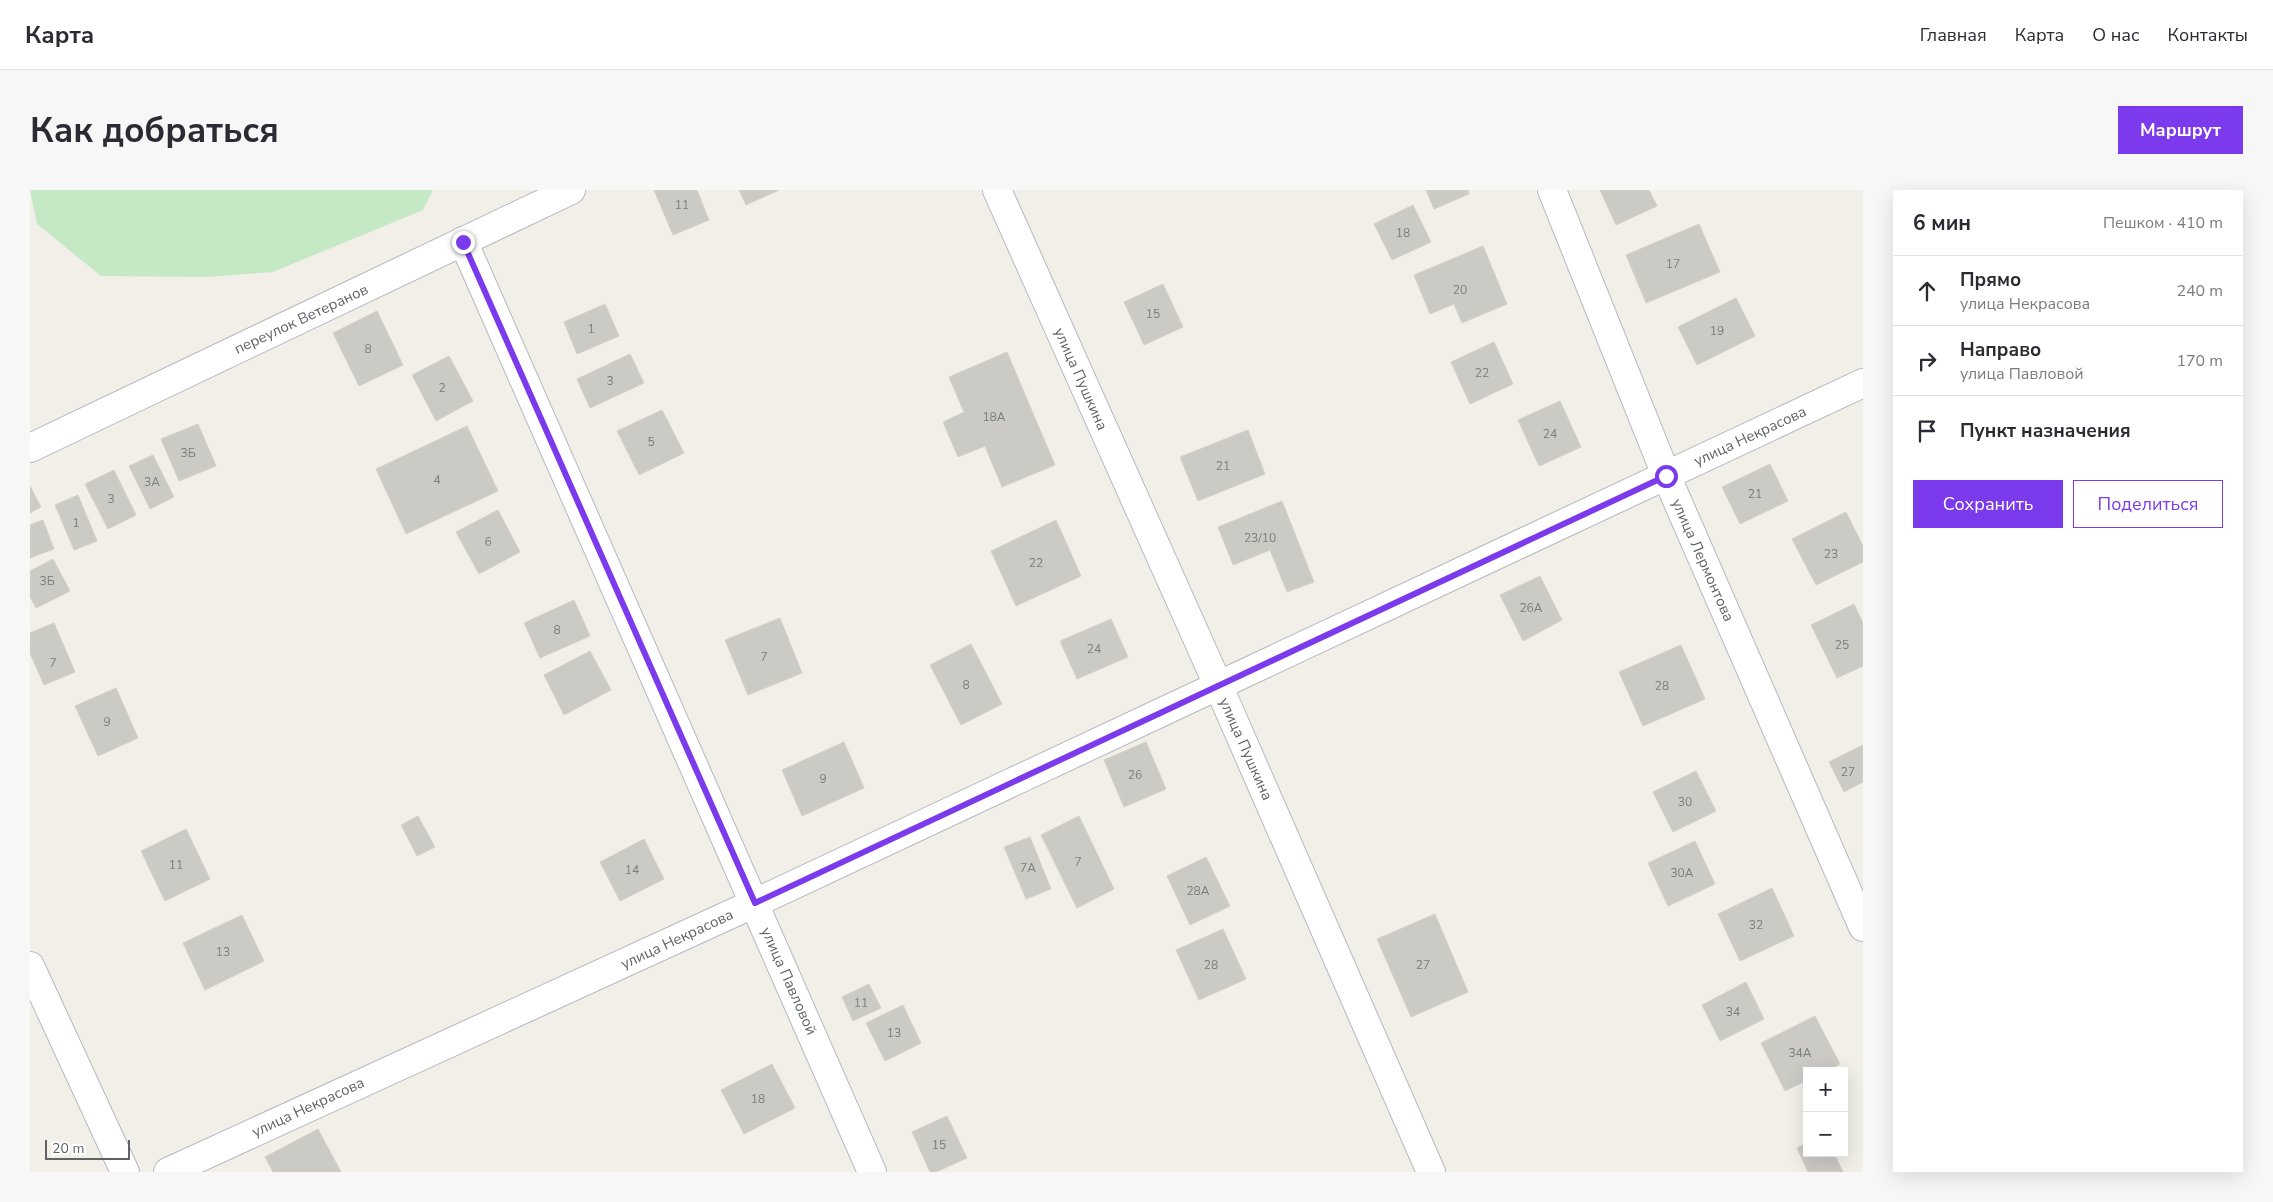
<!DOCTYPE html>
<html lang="ru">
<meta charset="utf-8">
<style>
:root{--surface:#fff;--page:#f7f7f7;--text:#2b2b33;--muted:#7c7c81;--line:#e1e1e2;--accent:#7c3aed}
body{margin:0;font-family:"Nunito Sans",sans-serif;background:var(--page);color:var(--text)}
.controls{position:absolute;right:15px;bottom:15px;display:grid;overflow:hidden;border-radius:0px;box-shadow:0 5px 20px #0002}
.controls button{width:45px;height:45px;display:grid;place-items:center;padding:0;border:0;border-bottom:1px solid var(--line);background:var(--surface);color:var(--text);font:25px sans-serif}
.scale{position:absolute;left:15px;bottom:12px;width:85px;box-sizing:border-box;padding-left:5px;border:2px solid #5f6368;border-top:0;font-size:14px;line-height:18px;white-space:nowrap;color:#5f6368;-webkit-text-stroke:4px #fff;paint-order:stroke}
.stop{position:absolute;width:15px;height:15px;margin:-11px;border:4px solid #7c3aed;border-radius:50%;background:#fff}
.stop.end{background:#7c3aed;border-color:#fff;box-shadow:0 1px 5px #0008}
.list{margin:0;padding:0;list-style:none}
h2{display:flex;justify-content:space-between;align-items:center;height:65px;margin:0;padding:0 20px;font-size:21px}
h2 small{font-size:16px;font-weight:400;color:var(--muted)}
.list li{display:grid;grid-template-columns:32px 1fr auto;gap:15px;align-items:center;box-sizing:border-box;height:70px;padding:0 20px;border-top:1px solid var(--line)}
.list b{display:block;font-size:19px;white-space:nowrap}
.list p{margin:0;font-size:16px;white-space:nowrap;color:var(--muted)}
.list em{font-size:16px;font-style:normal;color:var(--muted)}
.actions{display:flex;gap:10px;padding:15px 20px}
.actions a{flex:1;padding:11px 0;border:1px solid var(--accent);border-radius:0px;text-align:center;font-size:18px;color:var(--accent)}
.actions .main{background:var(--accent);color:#fff}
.icon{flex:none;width:28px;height:28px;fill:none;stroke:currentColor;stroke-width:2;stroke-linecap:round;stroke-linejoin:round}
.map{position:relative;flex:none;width:1833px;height:982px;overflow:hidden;border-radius:0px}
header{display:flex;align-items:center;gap:30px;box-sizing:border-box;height:70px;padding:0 25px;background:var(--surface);border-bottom:1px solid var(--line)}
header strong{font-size:24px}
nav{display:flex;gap:28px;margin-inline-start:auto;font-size:18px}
.intro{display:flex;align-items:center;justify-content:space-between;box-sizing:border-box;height:120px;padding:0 30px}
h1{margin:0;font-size:35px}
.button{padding:12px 22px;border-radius:0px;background:var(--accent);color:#fff;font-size:18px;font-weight:700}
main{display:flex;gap:30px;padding:0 30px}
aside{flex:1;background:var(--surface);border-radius:0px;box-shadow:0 5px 20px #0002}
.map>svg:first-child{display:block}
</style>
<header>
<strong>Карта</strong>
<nav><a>Главная</a><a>Карта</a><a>О нас</a><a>Контакты</a></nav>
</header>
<div class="intro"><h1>Как добраться</h1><a class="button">Маршрут</a></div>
<main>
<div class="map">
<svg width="1833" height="982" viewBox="0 0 1833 982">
<rect width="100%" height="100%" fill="#f1efe8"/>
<polygon fill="#c5e8c5" points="0,0 403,0 393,20 243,82 177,87 71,86 7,34"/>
<g fill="#cccac5" stroke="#d6d1c6">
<polygon points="624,0 667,0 679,30 643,45"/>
<polygon points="709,0 749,0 716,15"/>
<polygon points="1396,0 1438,0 1439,4 1404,19"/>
<polygon points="1570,0 1619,0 1627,16 1586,35"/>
<polygon points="1383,15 1401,52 1362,70 1344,34"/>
<polygon points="1669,34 1690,82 1616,113 1596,65"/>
<polygon points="1453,56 1477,114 1432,133 1424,114 1400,124 1384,85"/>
<polygon points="1133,94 1153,137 1114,155 1094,112"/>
<polygon points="1706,108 1725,146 1667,175 1648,137"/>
<polygon points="575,114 589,146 547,164 534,132"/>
<polygon points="347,121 373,175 329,196 303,143"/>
<polygon points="1464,152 1483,194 1440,214 1421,172"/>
<polygon points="977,162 1025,275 972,297 955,256 928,267 913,232 934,222 919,187"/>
<polygon points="600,164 614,193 560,218 547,189"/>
<polygon points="419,166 443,211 406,231 382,185"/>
<polygon points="1530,211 1551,257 1509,276 1488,230"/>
<polygon points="632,220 654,263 609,285 587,241"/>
<polygon points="168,234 186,276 149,291 131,249"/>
<polygon points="437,236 468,301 376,344 346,279"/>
<polygon points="1218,240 1235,284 1168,311 1150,267"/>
<polygon points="123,265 144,307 120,319 99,276"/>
<polygon points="1740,274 1758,311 1710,334 1692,297"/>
<polygon points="84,280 106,325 78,339 55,294"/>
<polygon points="0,296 11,317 0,323"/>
<polygon points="48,305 67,351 44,360 25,315"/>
<polygon points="1252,311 1284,392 1257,402 1240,360 1203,375 1188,337"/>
<polygon points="468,320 490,362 449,384 426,342"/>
<polygon points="1816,322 1833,356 1833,372 1786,395 1762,349"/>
<polygon points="13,330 24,359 0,368 0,335"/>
<polygon points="1026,330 1051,386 986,416 961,361"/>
<polygon points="23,369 40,401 6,418 0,407 0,381"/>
<polygon points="1510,386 1532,430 1493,451 1470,405"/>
<polygon points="544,410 560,446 510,468 494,433"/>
<polygon points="1824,414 1833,433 1833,476 1807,488 1781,435"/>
<polygon points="750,428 772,483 718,505 695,450"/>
<polygon points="1081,429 1098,467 1047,489 1030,451"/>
<polygon points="24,433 45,482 14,495 0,463 0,443"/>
<polygon points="941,454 972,514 931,535 900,475"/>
<polygon points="1651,455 1675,509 1613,536 1589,482"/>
<polygon points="560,461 581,500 534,525 514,485"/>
<polygon points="86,498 108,548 68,566 45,516"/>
<polygon points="814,552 834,598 772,626 752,580"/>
<polygon points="1116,552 1136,599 1094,617 1074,570"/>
<polygon points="1833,555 1833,592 1814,602 1799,572"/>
<polygon points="1666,581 1686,621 1643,642 1623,602"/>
<polygon points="388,626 405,657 387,666 371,635"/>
<polygon points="1049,626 1084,699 1047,718 1011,645"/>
<polygon points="156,639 180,689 135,711 111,661"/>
<polygon points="1000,647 1021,699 996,709 974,657"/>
<polygon points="614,649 634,689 590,711 570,672"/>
<polygon points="1665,651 1685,694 1638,716 1618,673"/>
<polygon points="1176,667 1200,716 1160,735 1137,686"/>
<polygon points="1742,698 1764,746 1710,771 1688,724"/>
<polygon points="1405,724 1438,802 1381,827 1347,749"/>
<polygon points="212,725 234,771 175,800 153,753"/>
<polygon points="1193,739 1216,789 1169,810 1146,760"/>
<polygon points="1716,792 1734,829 1690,851 1672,815"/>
<polygon points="839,794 851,818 823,831 812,807"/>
<polygon points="873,815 891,853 855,871 836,833"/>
<polygon points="1785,826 1810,874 1795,881 1777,881 1777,890 1755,901 1731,853"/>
<polygon points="742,874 765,918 714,944 691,900"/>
<polygon points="917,926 937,968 906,982 900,982 882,942"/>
<polygon points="288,939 311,982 243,982 235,967"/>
<polygon points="1777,953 1777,963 1804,963 1813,982 1778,982 1767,958"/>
</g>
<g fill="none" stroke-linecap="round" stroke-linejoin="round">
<defs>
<g id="minor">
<polyline points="967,0 1188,495 1401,982"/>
<polyline points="1522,0 1636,285 1833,737"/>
<polyline points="433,51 842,982"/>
<polyline points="0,258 541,0"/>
<polyline points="0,776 95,982"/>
<polyline points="138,982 725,713 1833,193"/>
</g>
</defs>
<use href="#minor" stroke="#b5b8bc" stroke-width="30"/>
<use href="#minor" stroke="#fff" stroke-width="28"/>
</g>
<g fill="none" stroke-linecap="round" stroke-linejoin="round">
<polyline stroke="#7c3aed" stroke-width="6" points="433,52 725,713 1636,286"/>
</g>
<g text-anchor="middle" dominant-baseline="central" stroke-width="4.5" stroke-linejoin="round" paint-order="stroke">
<g font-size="12" fill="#7a7d7f">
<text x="652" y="15">11</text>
<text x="1373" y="43">18</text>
<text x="1643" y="74">17</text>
<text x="1430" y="100">20</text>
<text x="1123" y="124">15</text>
<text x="561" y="139">1</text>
<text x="1687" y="141">19</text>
<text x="338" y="159">8</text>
<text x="1452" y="183">22</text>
<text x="580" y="191">3</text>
<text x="412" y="198">2</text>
<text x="964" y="227">18А</text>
<text x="1520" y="244">24</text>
<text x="621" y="252">5</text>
<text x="158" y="263">3Б</text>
<text x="1193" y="276">21</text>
<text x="407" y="290">4</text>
<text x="122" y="292">3А</text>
<text x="1725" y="304">21</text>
<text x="81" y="309">3</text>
<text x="46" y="333">1</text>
<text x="1230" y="348">23/10</text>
<text x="458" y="352">6</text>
<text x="1801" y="364">23</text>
<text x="1006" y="373">22</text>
<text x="17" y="391">3Б</text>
<text x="1501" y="418">26А</text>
<text x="527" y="440">8</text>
<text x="1812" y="455">25</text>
<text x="1064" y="459">24</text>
<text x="734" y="467">7</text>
<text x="23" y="473">7</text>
<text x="936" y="495">8</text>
<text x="1632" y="496">28</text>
<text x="77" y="532">9</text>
<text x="1818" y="582">27</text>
<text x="1105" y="585">26</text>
<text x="793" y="589">9</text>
<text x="1655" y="612">30</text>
<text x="1048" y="672">7</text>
<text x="146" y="675">11</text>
<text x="998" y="678">7А</text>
<text x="602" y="680">14</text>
<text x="1652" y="683">30А</text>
<text x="1168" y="701">28А</text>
<text x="1726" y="735">32</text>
<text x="193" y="762">13</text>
<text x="1181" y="775">28</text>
<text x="1393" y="775">27</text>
<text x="831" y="813">11</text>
<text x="1703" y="822">34</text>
<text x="864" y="843">13</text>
<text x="1770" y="863">34А</text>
<text x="728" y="909">18</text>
<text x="909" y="955">15</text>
</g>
<g font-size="15" fill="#5f6368" stroke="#fff">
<text transform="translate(271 129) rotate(-25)">переулок Ветеранов</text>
<text transform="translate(1051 189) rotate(66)">улица Пушкина</text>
<text transform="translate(1720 246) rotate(-25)">улица Некрасова</text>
<text transform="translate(1673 370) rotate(66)">улица Лермонтова</text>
<text transform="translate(1216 559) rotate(66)">улица Пушкина</text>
<text transform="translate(647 749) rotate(-25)">улица Некрасова</text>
<text transform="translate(759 791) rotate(66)">улица Павловой</text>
<text transform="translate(278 917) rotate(-25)">улица Некрасова</text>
</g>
</g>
</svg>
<div class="controls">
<button>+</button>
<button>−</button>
</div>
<div class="scale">20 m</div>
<div class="stop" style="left:1636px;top:286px"></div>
<div class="stop end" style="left:433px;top:52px"></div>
</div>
<aside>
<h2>6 мин<small>Пешком · 410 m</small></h2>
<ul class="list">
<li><svg class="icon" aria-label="ahead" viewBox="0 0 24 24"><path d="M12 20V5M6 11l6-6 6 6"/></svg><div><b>Прямо</b><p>улица Некрасова</p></div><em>240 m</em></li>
<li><svg class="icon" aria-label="right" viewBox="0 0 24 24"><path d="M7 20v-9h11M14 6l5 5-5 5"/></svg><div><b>Направо</b><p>улица Павловой</p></div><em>170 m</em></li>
<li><svg class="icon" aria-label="arrive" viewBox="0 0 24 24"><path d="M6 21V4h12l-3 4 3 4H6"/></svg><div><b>Пункт назначения</b></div></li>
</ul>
<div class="actions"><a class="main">Сохранить</a><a>Поделиться</a></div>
</aside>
</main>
